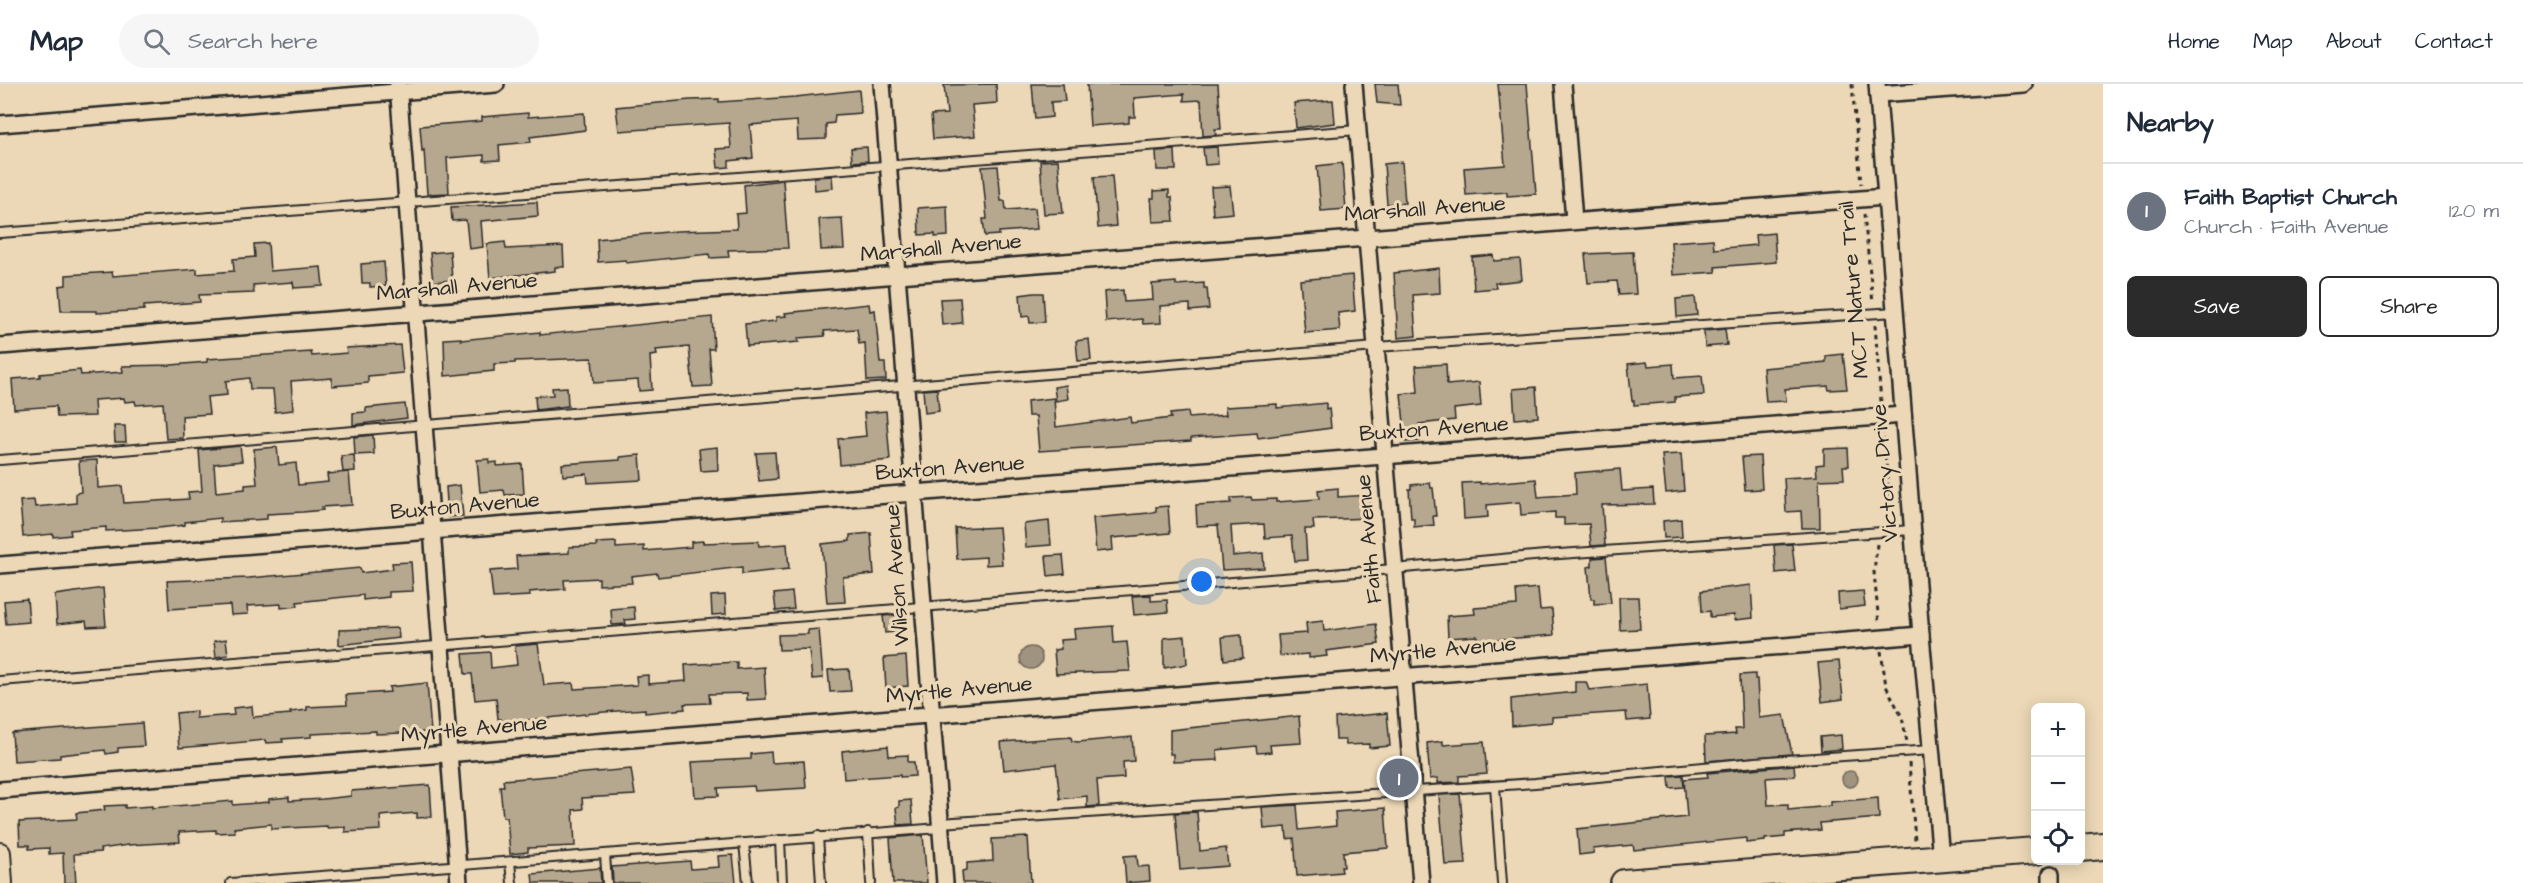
<!DOCTYPE html>
<meta charset="utf-8">
<style>
:root{--surface:#fff;--page:#f6f6f7;--text:#1f2937;--muted:#747a83;--line:#e0e1e3;--accent:#2b2b2b}
body{margin:0;font-family:"Architects Daughter",sans-serif;background:var(--page);color:var(--text)}
.controls{position:absolute;right:18px;bottom:18px;display:grid;overflow:hidden;border-radius:9px;box-shadow:0 3px 15px #0003}
.controls button{width:54px;height:54px;display:grid;place-items:center;padding:0;border:0;border-bottom:2px solid var(--line);background:var(--surface);color:var(--text);font:30px sans-serif}
.you{position:absolute;left:1202px;top:498px;width:21px;height:21px;margin:-15px;border:4px solid #fff;border-radius:50%;background:#1a73e8;box-shadow:0 0 0 9px #1a73e833}
.badge{display:grid;place-items:center;width:39px;height:39px;border-radius:50%;background:var(--accent);color:#fff;font-size:20px;font-weight:700}
.pin{position:absolute;translate:-50% -50%;border:3px solid #fff;box-shadow:0 2px 6px #0006}
.list{margin:0;padding:0;list-style:none}
h2{display:flex;justify-content:space-between;align-items:center;height:78px;margin:0;padding:0 24px;font-size:26px}
h2 small{font-size:20px;font-weight:400;color:var(--muted)}
.list li{display:grid;grid-template-columns:39px 1fr auto;gap:18px;align-items:center;box-sizing:border-box;height:96px;padding:0 24px;border-top:2px solid var(--line)}
.list b{display:block;font-size:22px;white-space:nowrap}
.list p{margin:0;font-size:20px;white-space:nowrap;color:var(--muted)}
.list em{font-size:20px;font-style:normal;color:var(--muted)}
.actions{display:flex;gap:12px;padding:18px 24px}
.actions a{flex:1;padding:14px 0;border:2px solid var(--accent);border-radius:9px;text-align:center;font-size:21px;color:var(--accent)}
.actions .main{background:var(--accent);color:#fff}
.icon{flex:none;width:33px;height:33px;fill:none;stroke:currentColor;stroke-width:2;stroke-linecap:round;stroke-linejoin:round}
.map{position:relative;flex:none;width:2103px;height:799px;overflow:hidden}
header{display:flex;align-items:center;gap:36px;box-sizing:border-box;height:84px;padding:0 30px;background:var(--surface);border-bottom:2px solid var(--line)}
header strong{font-size:28px}
nav{display:flex;gap:33px;margin-inline-start:auto;font-size:21px}
.search{width:420px;height:54px;background:var(--page);display:flex;align-items:center;gap:15px;box-sizing:border-box;padding:0 21px;border-radius:33px;color:var(--muted);font-size:22px}
main{display:flex}
aside{flex:1;background:var(--surface)}
.map>svg:first-child{display:block}
</style>
<header>
<strong>Map</strong>
<div class="search"><svg class="icon" aria-label="search" viewBox="0 0 24 24"><circle cx="10" cy="10" r="6"/><path d="M15 15l6 6"/></svg>Search here</div>
<nav><a>Home</a><a>Map</a><a>About</a><a>Contact</a></nav>
</header>
<main>
<div class="map">
<svg width="2103" height="799" viewBox="0 0 2103 799">
<rect width="100%" height="100%" fill="#ecd8b6"/>
<filter id="ink" filterUnits="userSpaceOnUse"><feTurbulence type="fractalNoise" baseFrequency=".0167" numOctaves="2"/><feDisplacementMap in="SourceGraphic" scale="12" xChannelSelector="R" yChannelSelector="G"/><feConvolveMatrix kernelMatrix="1 2 1 2 8 2 1 2 1" color-interpolation-filters="sRGB"/></filter>
<g filter="url(#ink)">
<g fill="#a0937f" stroke="#71695d" stroke-width="1.5">
<circle cx="1031" cy="574" r="11"/>
<circle cx="1850" cy="695" r="8"/>
</g>
<g fill="#b6a78f" stroke="#2b2b2b" stroke-width="1.5">
<polygon points="996,0 997,19 972,21 975,52 933,55 931,31 947,30 944,1"/>
<polygon points="1032,0 1063,0 1065,17 1051,18 1052,33 1035,35"/>
<polygon points="1087,0 1218,0 1221,45 1215,45 1216,51 1203,52 1201,16 1184,17 1184,10 1134,14 1135,33 1129,33 1129,39 1090,42"/>
<polygon points="1375,0 1398,0 1400,21 1377,19"/>
<polygon points="1498,0 1527,0 1536,110 1507,112 1507,108 1466,111 1464,84 1505,81"/>
<polygon points="859,6 861,29 835,31 834,39 826,40 826,55 798,56 797,37 750,41 753,74 729,77 729,83 718,84 716,65 731,64 729,39 619,47 616,23 690,16 719,15 719,18 795,13"/>
<polygon points="1333,16 1335,39 1296,44 1294,19"/>
<polygon points="528,29 528,33 584,29 585,46 530,53 531,58 499,61 500,76 484,77 484,71 447,74 449,109 427,110 424,66 422,67 420,42 482,37 482,33"/>
<polygon points="867,63 868,77 852,78 851,64"/>
<polygon points="1217,63 1218,80 1205,81 1203,64"/>
<polygon points="1175,66 1176,86 1157,86 1156,67"/>
<polygon points="1058,76 1063,129 1044,130 1040,77"/>
<polygon points="1402,78 1405,119 1387,120 1384,80"/>
<polygon points="1342,79 1346,125 1321,127 1317,82"/>
<polygon points="998,82 1001,117 1005,117 1006,126 1035,124 1037,145 999,148 999,151 985,152 983,135 987,135 982,83"/>
<polygon points="832,92 833,104 815,106 814,93"/>
<polygon points="1112,92 1116,142 1098,144 1094,93"/>
<polygon points="783,96 788,164 728,166 729,173 710,174 709,170 626,179 626,176 598,178 597,155 677,147 737,145 736,130 746,129 744,101"/>
<polygon points="1230,102 1233,129 1213,131 1211,103"/>
<polygon points="1169,106 1169,113 1172,113 1174,137 1153,138 1151,114 1154,114 1154,107"/>
<polygon points="537,118 538,132 481,137 483,163 469,165 466,136 452,137 451,123"/>
<polygon points="947,122 948,152 935,153 935,150 919,151 918,124"/>
<polygon points="842,134 844,165 821,166 819,135"/>
<polygon points="1774,149 1776,178 1715,183 1716,188 1673,191 1671,158 1713,155 1714,165 1756,161 1755,151"/>
<polygon points="505,158 506,165 563,162 564,183 555,183 555,187 490,194 487,160"/>
<polygon points="268,159 270,187 321,183 323,202 294,204 293,198 253,201 254,209 199,211 200,218 144,222 144,226 97,229 97,227 61,227 59,202 66,201 66,191 112,188 113,192 197,185 197,190 234,187 233,175 255,173 254,160"/>
<polygon points="450,167 452,196 433,198 430,169"/>
<polygon points="1633,168 1636,210 1619,211 1617,197 1588,199 1585,170"/>
<polygon points="1493,171 1494,177 1520,175 1522,196 1495,199 1496,204 1474,206 1472,173"/>
<polygon points="384,178 386,202 370,203 370,199 362,199 361,180"/>
<polygon points="1439,184 1440,209 1413,211 1416,252 1398,254 1394,189"/>
<polygon points="1352,191 1355,227 1338,229 1340,246 1305,249 1300,196"/>
<polygon points="1176,198 1176,201 1204,199 1204,204 1207,204 1209,225 1190,227 1190,220 1160,222 1161,239 1143,240 1142,235 1106,238 1104,208 1123,206 1124,218 1153,216 1152,200"/>
<polygon points="1034,209 1043,209 1045,238 1030,239 1029,232 1022,233 1020,211"/>
<polygon points="1695,213 1697,231 1677,233 1676,215"/>
<polygon points="960,214 962,239 942,241 940,215"/>
<polygon points="869,220 870,227 875,226 880,279 885,279 886,296 867,297 865,259 859,260 857,245 824,247 825,252 798,254 799,258 747,262 745,240 776,237 776,233 786,232 785,229"/>
<polygon points="712,233 714,265 709,265 712,302 693,303 689,263 656,266 657,271 650,272 652,306 639,307 638,296 594,299 592,274 515,277 515,279 494,280 494,287 445,292 444,255 461,254 461,256 540,248 540,251"/>
<polygon points="1725,245 1727,261 1705,263 1704,247"/>
<polygon points="1089,255 1091,276 1078,277 1076,257"/>
<polygon points="400,261 403,289 368,292 368,299 332,302 332,294 291,297 293,326 275,328 273,305 250,305 249,294 226,297 227,311 207,313 209,330 182,332 183,354 166,355 163,319 136,321 135,317 125,318 124,314 94,316 95,332 57,333 56,322 14,325 12,295 40,293 40,290 80,286 81,291 123,288 122,282 171,281 207,278 207,275 311,268 312,272 347,269 346,264"/>
<polygon points="1843,270 1847,305 1829,306 1828,302 1785,305 1786,317 1766,318 1763,284 1826,278 1826,272"/>
<polygon points="1647,278 1648,282 1673,280 1674,294 1702,292 1704,311 1675,313 1675,318 1634,321 1634,317 1632,317 1628,280"/>
<polygon points="1446,280 1447,301 1479,298 1481,322 1454,325 1455,336 1419,340 1420,357 1406,358 1401,310 1418,308 1416,282"/>
<polygon points="1066,301 1068,315 1056,317 1054,303"/>
<polygon points="567,303 568,322 536,326 535,312 553,311 552,304"/>
<polygon points="1536,303 1538,333 1515,335 1513,305"/>
<polygon points="937,305 939,327 925,329 923,306"/>
<polygon points="1054,314 1056,343 1130,333 1131,339 1171,334 1170,330 1188,328 1189,334 1226,331 1225,323 1277,320 1277,324 1326,319 1326,325 1329,324 1331,344 1258,354 1257,349 1191,354 1191,357 1039,367 1036,332 1028,332 1027,317"/>
<polygon points="405,320 407,334 353,341 353,329 366,328 366,324"/>
<polygon points="886,327 890,376 840,381 838,355 866,352 864,329"/>
<polygon points="114,342 125,342 126,358 115,358"/>
<polygon points="373,351 374,370 355,371 354,353"/>
<polygon points="240,362 242,377 214,380 216,408 245,405 245,401 257,400 254,365 277,363 279,381 296,379 298,401 328,398 327,390 349,388 352,421 322,423 323,426 303,428 267,430 267,435 220,438 220,434 185,438 185,441 158,444 106,447 106,443 70,446 71,451 53,453 53,450 23,453 20,417 34,416 35,423 76,419 76,409 81,408 79,377 97,376 98,404 122,402 124,419 189,415 188,408 202,407 199,366"/>
<polygon points="717,363 718,386 701,387 699,365"/>
<polygon points="1848,364 1849,382 1843,382 1844,395 1819,396 1820,444 1802,444 1801,427 1786,428 1784,394 1817,392 1816,381 1824,380 1824,365"/>
<polygon points="775,368 777,395 759,397 756,369"/>
<polygon points="1681,370 1684,407 1666,409 1662,371"/>
<polygon points="354,371 355,387 343,388 341,372"/>
<polygon points="640,371 642,396 588,399 587,390 563,392 562,380 620,376 620,373"/>
<polygon points="1760,372 1762,405 1745,406 1742,373"/>
<polygon points="489,375 489,379 497,378 497,382 522,380 524,410 505,411 504,406 480,408 477,376"/>
<polygon points="1620,385 1622,407 1653,405 1654,420 1602,421 1605,461 1591,462 1589,440 1564,441 1564,434 1555,434 1555,428 1521,431 1520,418 1487,421 1488,433 1464,435 1462,399 1480,398 1480,400 1536,395 1538,413 1576,410 1575,389"/>
<polygon points="1430,399 1431,404 1433,404 1436,432 1433,432 1434,441 1414,443 1414,434 1411,434 1409,405 1411,405 1411,401"/>
<polygon points="460,401 463,432 448,433 446,403"/>
<polygon points="1338,404 1338,413 1370,411 1371,434 1313,436 1314,445 1305,445 1307,476 1295,477 1292,452 1265,454 1264,440 1231,442 1233,472 1263,469 1264,484 1222,486 1218,441 1197,442 1196,421 1231,419 1231,414 1251,413 1252,416 1276,415 1276,418 1319,415 1318,406"/>
<polygon points="1168,422 1170,449 1112,454 1113,466 1096,468 1093,434 1149,429 1156,427 1156,423"/>
<polygon points="1681,435 1682,453 1664,454 1663,437"/>
<polygon points="1049,437 1051,461 1026,463 1024,440"/>
<polygon points="979,443 979,444 999,443 1002,480 986,481 986,473 957,475 955,444"/>
<polygon points="871,449 874,490 843,493 845,518 827,519 822,460 850,457 850,451"/>
<polygon points="703,457 703,459 758,457 759,462 787,460 789,485 742,490 742,483 658,493 657,489 631,492 632,499 599,501 599,494 564,496 565,505 529,508 530,512 493,514 490,487 517,485 516,472 569,469 569,463 597,462 596,459 616,458 616,464 644,462 644,467 691,463 691,458"/>
<polygon points="1792,460 1795,487 1776,489 1774,461"/>
<polygon points="1063,471 1065,490 1048,492 1046,472"/>
<polygon points="1606,473 1611,519 1594,520 1594,515 1591,515 1588,483 1592,482 1592,474"/>
<polygon points="411,478 413,507 389,508 389,513 363,516 363,511 297,518 298,522 281,524 281,520 247,522 248,530 231,531 230,521 169,525 167,497 249,494 360,484 361,489 393,485 392,479"/>
<polygon points="1751,501 1753,534 1735,536 1734,531 1710,533 1710,527 1702,528 1701,507"/>
<polygon points="103,504 106,542 87,543 86,537 57,540 55,511"/>
<polygon points="1538,504 1540,526 1552,525 1554,551 1477,557 1477,552 1448,554 1447,532 1475,530 1474,524 1517,521 1516,506"/>
<polygon points="1863,507 1865,522 1839,525 1838,509"/>
<polygon points="792,508 794,525 776,527 774,510"/>
<polygon points="725,511 726,530 712,531 711,512"/>
<polygon points="1151,511 1151,517 1167,516 1168,528 1134,531 1132,512"/>
<polygon points="1619,513 1638,513 1640,545 1620,546"/>
<polygon points="27,515 29,538 6,540 4,517"/>
<polygon points="634,523 635,535 625,536 626,540 612,541 611,525"/>
<polygon points="904,530 905,547 885,549 883,532"/>
<polygon points="1323,537 1324,547 1376,540 1379,560 1326,567 1327,572 1309,574 1309,570 1280,572 1278,551 1307,549 1306,539"/>
<polygon points="1113,542 1114,559 1127,558 1130,587 1056,590 1054,566 1061,565 1060,556 1075,555 1074,545"/>
<polygon points="398,544 399,554 339,561 339,546"/>
<polygon points="819,545 823,594 812,595 809,565 779,566 778,551 808,550 808,546"/>
<polygon points="1241,551 1243,574 1224,576 1222,553"/>
<polygon points="1185,552 1187,580 1164,584 1164,554"/>
<polygon points="226,555 228,571 216,573 214,557"/>
<polygon points="538,560 544,601 573,599 574,605 637,601 636,592 648,591 648,600 686,597 685,581 737,578 737,585 764,583 766,615 747,616 747,609 709,610 710,619 684,620 685,625 645,629 645,625 604,628 502,639 501,635 498,635 496,614 475,616 472,590 465,590 463,570 490,568 491,584 517,581 515,562"/>
<polygon points="906,572 908,602 886,604 884,574"/>
<polygon points="1839,577 1843,615 1822,618 1818,579"/>
<polygon points="849,585 851,607 830,608 828,586"/>
<polygon points="1755,590 1755,595 1757,595 1759,634 1784,631 1792,670 1706,677 1705,652 1736,650 1735,645 1742,645 1740,591"/>
<polygon points="1575,598 1586,598 1589,606 1647,600 1650,635 1627,637 1626,628 1552,633 1552,638 1512,642 1511,615 1575,608"/>
<polygon points="427,599 431,648 376,650 376,647 311,650 311,653 282,655 283,658 266,659 265,656 179,664 176,629 196,627 196,634 234,631 233,624 252,622 253,633 291,630 290,628 307,626 307,623 347,621 346,611 390,608 389,603"/>
<polygon points="1387,629 1390,662 1369,664 1369,660 1346,661 1345,656 1336,656 1335,634"/>
<polygon points="1299,632 1301,659 1270,661 1271,668 1257,669 1256,662 1217,666 1218,676 1173,678 1173,670 1170,670 1170,646"/>
<polygon points="142,639 144,662 118,664 118,668 106,670 105,666 60,671 60,674 14,677 12,649"/>
<polygon points="1841,651 1842,665 1821,667 1820,653"/>
<polygon points="1071,653 1072,657 1078,658 1132,653 1134,677 1123,678 1124,694 1097,696 1099,722 1087,723 1087,712 1060,715 1056,680 1004,686 1001,658"/>
<polygon points="1443,657 1443,661 1484,658 1487,690 1459,692 1459,698 1438,699 1438,694 1430,695 1427,659"/>
<polygon points="888,662 889,672 908,671 908,678 914,678 915,692 900,693 900,691 844,695 842,667"/>
<polygon points="771,668 772,679 804,677 806,704 755,707 754,702 718,704 719,712 695,713 692,678 751,675 751,670"/>
<polygon points="1794,681 1795,692 1766,694 1768,721 1788,720 1788,726 1830,722 1830,718 1878,714 1879,734 1820,739 1821,746 1785,749 1785,753 1765,755 1765,757 1746,759 1746,754 1634,766 1633,761 1593,765 1594,769 1579,771 1577,745 1687,733 1684,695 1708,693 1707,689"/>
<polygon points="631,685 635,711 582,714 583,725 573,726 575,762 528,764 528,768 510,770 507,733 503,733 500,702 504,702 503,696"/>
<polygon points="1683,691 1684,703 1670,704 1669,692"/>
<polygon points="430,701 432,733 417,734 417,729 380,732 381,746 345,748 345,743 327,744 327,742 271,745 271,740 234,744 235,748 216,749 216,746 179,748 180,758 128,761 100,765 101,768 74,770 76,799 64,799 63,769 49,770 49,764 29,765 29,761 20,761 19,738 77,735 76,729 105,726 104,722 125,721 125,724 152,722 152,724 233,717 233,721 269,718 269,715 289,713 289,717 323,715 351,712 351,707"/>
<polygon points="1460,710 1466,780 1445,781 1439,711"/>
<polygon points="911,716 913,740 898,741 896,724 899,723 899,717"/>
<polygon points="1297,721 1299,746 1336,742 1335,728 1385,724 1388,764 1343,768 1344,783 1341,783 1342,788 1297,792 1294,754 1287,755 1286,743 1264,745 1262,723"/>
<polygon points="1197,728 1200,767 1226,764 1228,782 1180,786 1175,729"/>
<polygon points="923,751 927,799 893,799 890,754"/>
<polygon points="1028,753 1031,799 963,799 962,787 967,786 967,779 993,777 992,755"/>
<polygon points="733,771 736,799 613,799 612,783 690,777 691,785 719,783 718,772"/>
<polygon points="1137,771 1138,783 1149,782 1150,797 1126,799 1124,772"/>
<polygon points="600,784 601,799 533,799 532,790"/>
</g>
<g fill="none" stroke-linecap="round" stroke-linejoin="round">
<defs>
<g id="service">
<polyline points="0,149 1358,46"/>
<polyline points="0,376 1376,263 1895,228"/>
<polyline points="0,597 1394,485 1545,471 1912,446"/>
<polyline points="1495,702 1502,799"/>
<polyline points="940,739 1535,699 1756,678 1931,666"/>
<polyline points="868,748 871,799"/>
<polyline points="818,752 821,799"/>
<polyline points="780,756 782,799"/>
<polyline points="744,759 748,799"/>
<polyline points="605,771 607,799"/>
<polyline points="510,778 512,799"/>
<polyline points="231,799 940,744"/>
</g>
<g id="minor">
<polyline points="398,0 459,799"/>
<polyline points="882,0 945,799"/>
<polyline points="1354,0 1421,799"/>
<polyline points="1563,0 1574,136"/>
<polyline points="1877,0 1921,551 1941,774"/>
<polyline points="1878,10 2024,0"/>
<polyline points="0,40 496,0"/>
<polyline points="0,262 1886,113"/>
<polyline points="0,481 1903,331"/>
<polyline points="0,706 1921,551"/>
<polyline points="2051,790 2051,799"/>
</g>
<polyline id="tertiary" points="0,769 2,799"/>
<g id="primary">
<polyline points="2080,764 2103,762"/>
<polyline points="1624,799 2036,767"/>
</g>
</defs>
<use href="#service" stroke="#2b2b2b" stroke-width="12"/>
<use href="#minor" stroke="#2b2b2b" stroke-width="20"/>
<use href="#tertiary" stroke="#2b2b2b" stroke-width="24"/>
<use href="#primary" stroke="#2b2b2b" stroke-width="30"/>
<g stroke="#2b2b2b" stroke-width="3" stroke-dasharray="4.5 4.5" stroke-linecap="butt">
<polyline points="1852,0 1861,100"/>
<polyline points="1864,130 1873,219"/>
<polyline points="1875,241 1881,318"/>
<polyline points="1883,345 1890,426 1886,437"/>
<polyline points="1877,460 1874,488 1879,540"/>
<polyline points="1881,567 1886,602 1902,633 1907,658"/>
<polyline points="1909,679 1915,756"/>
</g>
<use href="#service" stroke="#ecd8b6" stroke-width="8"/>
<use href="#minor" stroke="#ecd8b6" stroke-width="15"/>
<use href="#tertiary" stroke="#ecd8b6" stroke-width="20"/>
<use href="#primary" stroke="#ecd8b6" stroke-width="26"/>
</g>
</g>
<g text-anchor="middle" dominant-baseline="central" stroke-width="6" stroke-linejoin="round" paint-order="stroke">
<g font-size="22" fill="#2b2b2b" stroke="#ecd8b6">
<text transform="translate(1425 125) rotate(-4)">Marshall Avenue</text>
<text transform="translate(941 164) rotate(-5)">Marshall Avenue</text>
<text transform="translate(457 203) rotate(-5)">Marshall Avenue</text>
<text transform="translate(1854 206) rotate(-95)">MCT Nature Trail</text>
<text transform="translate(1434 345) rotate(-4)">Buxton Avenue</text>
<text transform="translate(950 384) rotate(-4)">Buxton Avenue</text>
<text transform="translate(1885 389) rotate(-95)">Victory Drive</text>
<text transform="translate(465 422) rotate(-5)">Buxton Avenue</text>
<text transform="translate(1369 455) rotate(-95)">Faith Avenue</text>
<text transform="translate(897 491) rotate(-94)">Wilson Avenue</text>
<text transform="translate(1443 566) rotate(-5)">Myrtle Avenue</text>
<text transform="translate(959 606) rotate(-5)">Myrtle Avenue</text>
<text transform="translate(474 645) rotate(-5)">Myrtle Avenue</text>
</g>
</g>
</svg>
<div class="controls">
<button>+</button>
<button>−</button>
<button><svg class="icon" aria-label="locate" viewBox="0 0 24 24"><circle cx="12" cy="12" r="6"/><path d="M12 2v4M12 18v4M2 12h4M18 12h4"/></svg></button>
</div>
<div class="you"></div>
<div class="pin badge" style="left:1399px;top:694px;background:#6b7280">1</div>
</div>
<aside>
<h2>Nearby<small></small></h2>
<ul class="list">
<li><span class="badge" style="background:#6b7280">1</span><div><b>Faith Baptist Church</b><p>Church · Faith Avenue</p></div><em>120 m</em></li>
</ul>
<div class="actions"><a class="main">Save</a><a>Share</a></div>
</aside>
</main>
